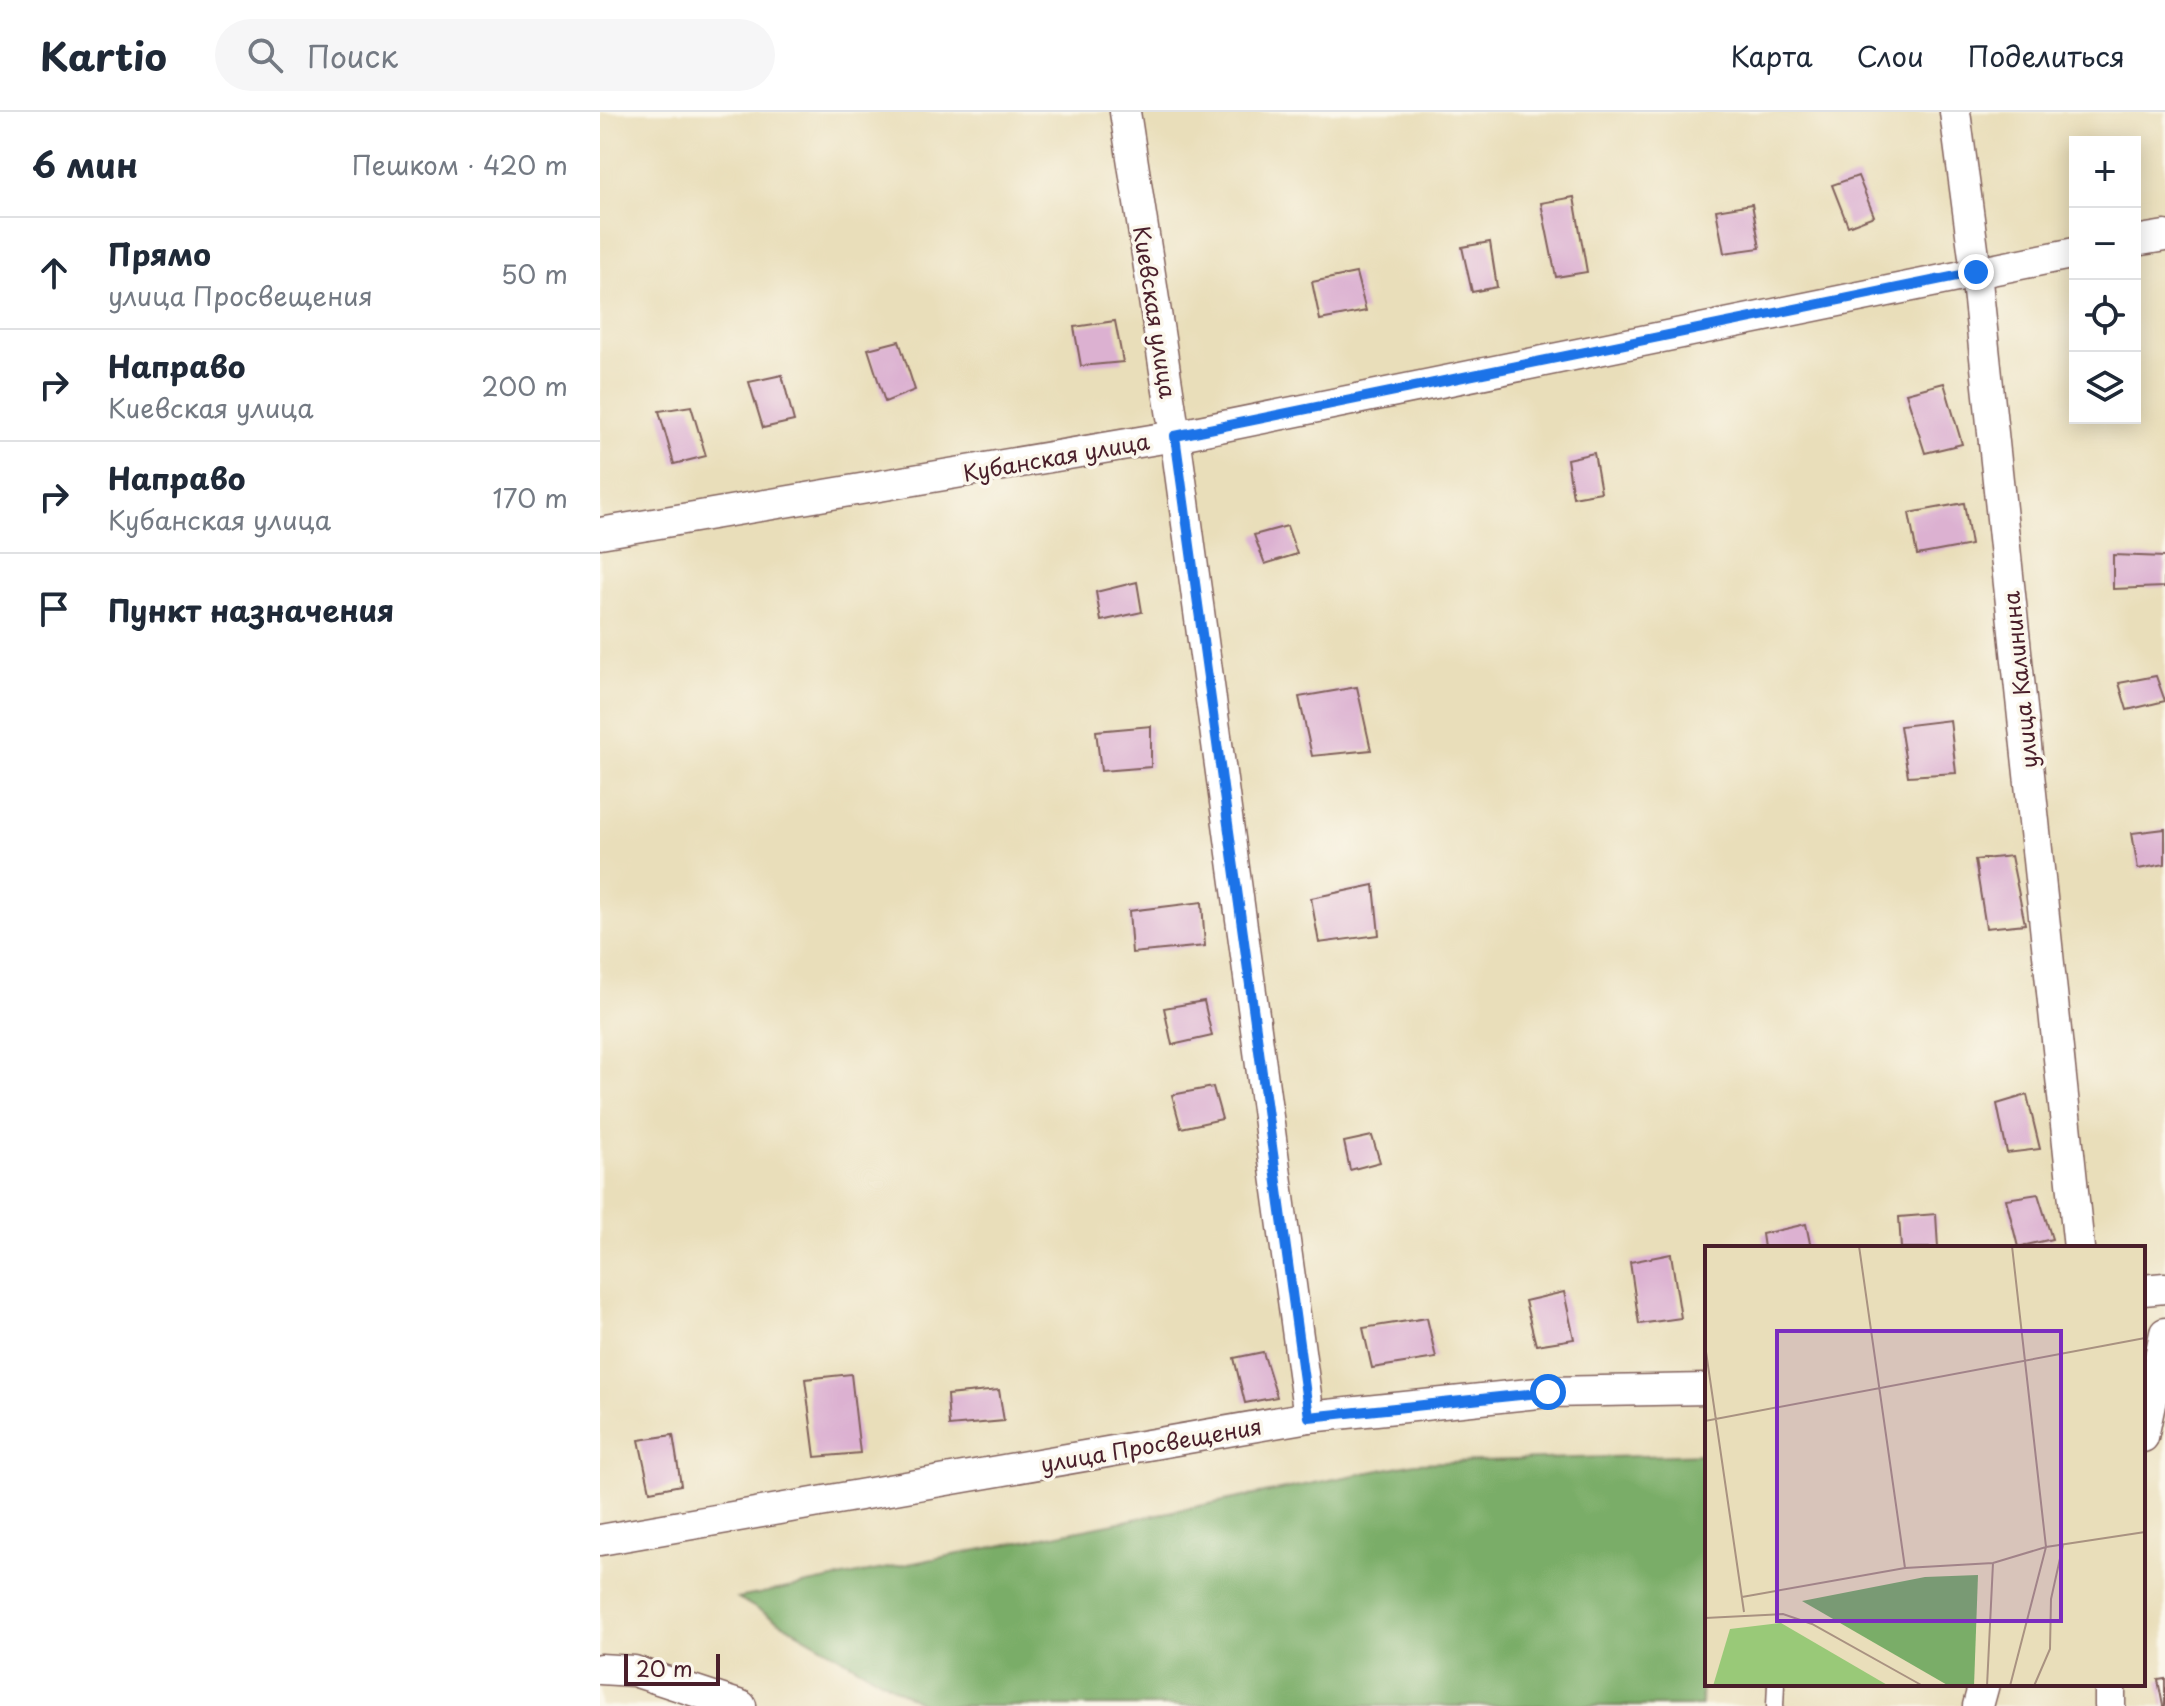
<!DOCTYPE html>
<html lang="ru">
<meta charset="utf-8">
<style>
:root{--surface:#fff;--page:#f6f6f7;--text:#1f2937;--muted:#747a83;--line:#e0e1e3}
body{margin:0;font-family:"Playpen Sans",sans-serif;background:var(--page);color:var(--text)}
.controls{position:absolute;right:24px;top:24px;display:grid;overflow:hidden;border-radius:0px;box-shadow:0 4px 20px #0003}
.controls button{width:72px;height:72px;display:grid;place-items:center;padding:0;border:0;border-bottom:2px solid var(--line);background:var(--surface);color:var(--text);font:40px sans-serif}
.scale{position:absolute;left:24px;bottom:20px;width:96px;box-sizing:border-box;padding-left:8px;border:4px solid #4a1f2b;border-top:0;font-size:22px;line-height:28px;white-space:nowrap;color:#4a1f2b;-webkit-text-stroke:6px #fbf7ec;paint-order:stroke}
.stop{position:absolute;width:24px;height:24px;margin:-18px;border:6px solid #1a73e8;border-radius:50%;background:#fff}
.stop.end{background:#1a73e8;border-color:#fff;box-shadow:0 2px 8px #0008}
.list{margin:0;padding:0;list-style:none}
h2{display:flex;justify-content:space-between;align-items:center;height:104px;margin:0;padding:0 32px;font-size:34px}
h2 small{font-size:26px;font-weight:400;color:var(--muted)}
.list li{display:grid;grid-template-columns:52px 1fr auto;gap:24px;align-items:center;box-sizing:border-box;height:112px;padding:0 32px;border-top:2px solid var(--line)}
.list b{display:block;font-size:30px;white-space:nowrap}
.list p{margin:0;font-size:26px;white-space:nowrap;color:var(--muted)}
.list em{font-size:26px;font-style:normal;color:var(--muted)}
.icon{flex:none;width:44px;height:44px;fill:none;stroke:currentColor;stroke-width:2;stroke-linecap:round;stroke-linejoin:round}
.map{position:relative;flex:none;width:1565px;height:1594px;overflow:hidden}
header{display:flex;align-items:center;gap:48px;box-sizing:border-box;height:112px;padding:0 40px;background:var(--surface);border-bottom:2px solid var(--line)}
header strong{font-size:38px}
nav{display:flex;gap:44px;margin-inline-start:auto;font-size:28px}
.search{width:560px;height:72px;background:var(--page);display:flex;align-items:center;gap:20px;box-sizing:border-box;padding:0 28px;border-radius:44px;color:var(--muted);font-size:30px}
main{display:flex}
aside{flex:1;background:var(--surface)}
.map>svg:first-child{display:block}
</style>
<header>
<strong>Kartio</strong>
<div class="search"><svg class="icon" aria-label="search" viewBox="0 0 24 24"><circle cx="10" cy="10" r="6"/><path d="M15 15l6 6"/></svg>Поиск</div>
<nav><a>Карта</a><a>Слои</a><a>Поделиться</a></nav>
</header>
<main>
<aside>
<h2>6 мин<small>Пешком · 420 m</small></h2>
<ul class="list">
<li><svg class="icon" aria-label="ahead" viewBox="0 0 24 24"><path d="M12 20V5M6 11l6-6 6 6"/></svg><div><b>Прямо</b><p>улица Просвещения</p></div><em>50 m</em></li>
<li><svg class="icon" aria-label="right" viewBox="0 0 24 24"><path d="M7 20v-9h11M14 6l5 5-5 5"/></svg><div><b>Направо</b><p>Киевская улица</p></div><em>200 m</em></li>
<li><svg class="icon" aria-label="right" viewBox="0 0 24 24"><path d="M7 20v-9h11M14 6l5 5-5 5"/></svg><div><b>Направо</b><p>Кубанская улица</p></div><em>170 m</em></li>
<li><svg class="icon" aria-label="arrive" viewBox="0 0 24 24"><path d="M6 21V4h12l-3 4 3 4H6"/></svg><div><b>Пункт назначения</b></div></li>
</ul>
</aside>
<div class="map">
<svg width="1565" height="1594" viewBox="0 0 1565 1594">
<rect width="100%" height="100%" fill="#fbf7ec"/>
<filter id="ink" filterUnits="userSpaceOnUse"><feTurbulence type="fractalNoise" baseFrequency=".0125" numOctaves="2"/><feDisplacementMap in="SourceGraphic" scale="16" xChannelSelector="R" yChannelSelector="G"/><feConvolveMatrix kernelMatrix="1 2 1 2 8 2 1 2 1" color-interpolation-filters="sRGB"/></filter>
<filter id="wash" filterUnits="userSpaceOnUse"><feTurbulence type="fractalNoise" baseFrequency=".006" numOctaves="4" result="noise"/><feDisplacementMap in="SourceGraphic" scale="32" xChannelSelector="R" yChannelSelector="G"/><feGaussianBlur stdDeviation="1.8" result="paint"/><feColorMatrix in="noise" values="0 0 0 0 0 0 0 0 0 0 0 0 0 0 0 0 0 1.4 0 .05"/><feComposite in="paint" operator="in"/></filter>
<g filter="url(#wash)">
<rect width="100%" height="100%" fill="#e9deba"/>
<polygon fill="#7aad68" stroke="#62664a" stroke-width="2" points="1107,1342 1101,1594 326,1594 138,1486 815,1351"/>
<g id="blocks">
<g fill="#dcb1d1">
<polygon points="1258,64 1274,104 1248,114 1232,73"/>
<polygon points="974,85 987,160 956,165 941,91"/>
<polygon points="1152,92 1160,136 1124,141 1116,98"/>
<polygon points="890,130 897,175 872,180 862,135"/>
<polygon points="756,161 766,199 720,208 712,170"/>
<polygon points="515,209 523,250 481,254 474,215"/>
<polygon points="299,229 315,278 285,290 268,237"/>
<polygon points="182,263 194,309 163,316 149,270"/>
<polygon points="1344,271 1362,332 1325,341 1306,281"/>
<polygon points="91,294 106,344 74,352 59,299"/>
<polygon points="994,341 1001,380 973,385 967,347"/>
<polygon points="1364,391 1371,433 1317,443 1309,401"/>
<polygon points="687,414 697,442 665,452 654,423"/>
<polygon points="1513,443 1565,445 1564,475 1513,477"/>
<polygon points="537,470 542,500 501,509 496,480"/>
<polygon points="1556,564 1565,589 1527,598 1519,571"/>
<polygon points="757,575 771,638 712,644 699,585"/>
<polygon points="1350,608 1356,661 1308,664 1300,614"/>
<polygon points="551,614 551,655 501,659 496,619"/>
<polygon points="1565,717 1565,752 1538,757 1532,721"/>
<polygon points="1411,744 1425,812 1386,816 1375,748"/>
<polygon points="774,773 779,823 719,831 711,786"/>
<polygon points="602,790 605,834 532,841 529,799"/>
<polygon points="604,889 612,924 572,933 564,896"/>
<polygon points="613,975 622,1007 581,1016 572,983"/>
<polygon points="1427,983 1440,1037 1407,1041 1397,992"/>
<polygon points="772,1024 780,1050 750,1058 744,1030"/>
<polygon points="1438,1082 1452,1127 1418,1135 1406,1087"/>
<polygon points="1336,1102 1338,1136 1301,1136 1299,1105"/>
<polygon points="1206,1112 1211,1136 1164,1136 1162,1122"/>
<polygon points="1071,1142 1081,1206 1039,1212 1030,1150"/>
<polygon points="964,1180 974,1227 936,1233 925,1189"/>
<polygon points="827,1206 836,1246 772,1256 763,1216"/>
<polygon points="663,1240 677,1285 645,1291 634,1246"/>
<polygon points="251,1262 260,1341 215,1345 205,1267"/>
<polygon points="399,1278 404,1309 349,1314 347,1283"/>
<polygon points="73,1323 81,1373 50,1379 39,1328"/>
<polygon points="1565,1567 1565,1594 1563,1594 1558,1568"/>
</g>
</g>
</g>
<g filter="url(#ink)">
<use href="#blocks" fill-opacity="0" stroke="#82625d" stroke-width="2"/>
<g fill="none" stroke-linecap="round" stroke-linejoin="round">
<defs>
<polyline id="service" points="1175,1594 1176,1572"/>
<g id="minor">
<polyline points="525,0 575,324 709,1305"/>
<polyline points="1355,0 1376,160 1479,1136"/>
<polyline points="1535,129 1565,124"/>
<polyline points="0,421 575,324 1475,141"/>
<polyline points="1543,1178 1565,1176"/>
<polyline points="1543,1325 1565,1221"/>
<polyline points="0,1428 709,1305 948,1280 1107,1277"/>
<polyline points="0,1557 34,1559 141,1594"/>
<polyline points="1378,1594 1384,1572"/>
<polyline points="1510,1594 1510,1572"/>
</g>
</defs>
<use href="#service" stroke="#82625d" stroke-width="19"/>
<use href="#minor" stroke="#82625d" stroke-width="33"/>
<use href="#service" stroke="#fff" stroke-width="16"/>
<use href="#minor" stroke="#fff" stroke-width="30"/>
</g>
</g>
<g fill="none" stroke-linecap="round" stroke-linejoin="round" filter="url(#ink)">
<polyline stroke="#1a73e8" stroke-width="10" points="948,1280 709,1305 575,324 1376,160"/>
</g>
<g text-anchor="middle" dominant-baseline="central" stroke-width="7" stroke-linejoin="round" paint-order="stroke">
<g font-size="22" fill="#4a1f2b" stroke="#fbf7ec">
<text transform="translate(556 200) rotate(81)">Киевская улица</text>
<text transform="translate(456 344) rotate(-10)">Кубанская улица</text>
<text transform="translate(1419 568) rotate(-96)">улица Калинина</text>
<text transform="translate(551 1332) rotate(-10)">улица Просвещения</text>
</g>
</g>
<g transform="translate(1105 1134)">
<rect width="440" height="440" fill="#e9deba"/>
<path d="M 76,377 L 184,440 L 8,440 L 25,383 Z" fill="#99c978"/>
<path d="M 273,329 L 269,440 L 244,440 L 97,355 L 220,331 Z" fill="#7aad68"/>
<path fill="none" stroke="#a99281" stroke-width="2" d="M 154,0 L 200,322M 0,99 L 39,366M 0,175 L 440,92M 37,351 L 200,322 L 288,317 L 341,301 L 440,286M 0,372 L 78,368 L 107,378 L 218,440M 282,440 L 288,317M 305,440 L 341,301 L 307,0M 329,440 L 345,403 L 346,353 L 358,299"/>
<path fill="#7b2cbf" fill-opacity="0.15" stroke="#7b2cbf" stroke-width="4" d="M 72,85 L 356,85 L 356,375 L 72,375 Z"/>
<rect width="440" height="440" fill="none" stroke="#4a1f2b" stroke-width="4"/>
</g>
</svg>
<div class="controls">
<button>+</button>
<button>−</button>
<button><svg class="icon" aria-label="locate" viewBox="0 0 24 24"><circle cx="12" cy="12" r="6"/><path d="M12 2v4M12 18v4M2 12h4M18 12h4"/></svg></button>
<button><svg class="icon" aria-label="layers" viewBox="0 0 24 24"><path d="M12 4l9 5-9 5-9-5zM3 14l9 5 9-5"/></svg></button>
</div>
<div class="scale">20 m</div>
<div class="stop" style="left:948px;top:1280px"></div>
<div class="stop end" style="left:1376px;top:160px"></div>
</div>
</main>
